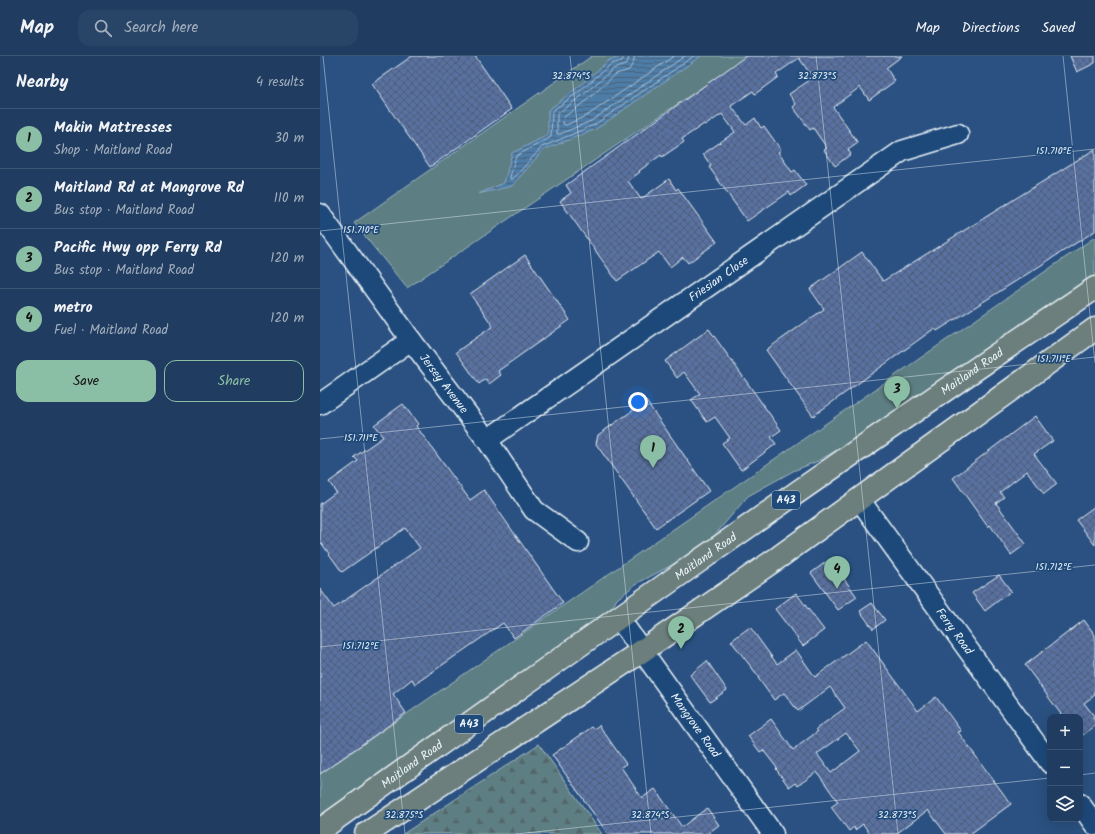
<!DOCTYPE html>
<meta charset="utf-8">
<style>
:root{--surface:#203d61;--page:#284467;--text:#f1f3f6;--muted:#a2aebd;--line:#3d5676;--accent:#8abfa5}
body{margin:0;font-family:Kalam,sans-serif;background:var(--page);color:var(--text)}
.controls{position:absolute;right:12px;bottom:12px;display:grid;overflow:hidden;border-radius:8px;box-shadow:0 4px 16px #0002}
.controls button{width:36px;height:36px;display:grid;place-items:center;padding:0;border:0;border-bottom:1px solid var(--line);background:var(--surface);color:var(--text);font:20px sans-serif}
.you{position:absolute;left:318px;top:346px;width:14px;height:14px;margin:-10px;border:3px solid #fff;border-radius:50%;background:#1a73e8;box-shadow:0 0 0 6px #1a73e833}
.badge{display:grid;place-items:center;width:26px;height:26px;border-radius:50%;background:var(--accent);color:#111;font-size:13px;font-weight:700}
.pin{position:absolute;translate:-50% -33px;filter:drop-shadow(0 1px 2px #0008)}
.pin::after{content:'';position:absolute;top:21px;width:14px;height:12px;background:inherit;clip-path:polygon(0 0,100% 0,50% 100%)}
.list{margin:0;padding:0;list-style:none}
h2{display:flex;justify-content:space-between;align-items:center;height:52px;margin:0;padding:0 16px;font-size:17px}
h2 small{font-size:13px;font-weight:400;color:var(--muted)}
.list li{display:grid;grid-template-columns:26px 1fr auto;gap:12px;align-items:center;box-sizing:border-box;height:60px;padding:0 16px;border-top:1px solid var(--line)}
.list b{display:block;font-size:15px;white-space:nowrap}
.list p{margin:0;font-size:13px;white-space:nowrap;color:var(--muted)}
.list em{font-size:13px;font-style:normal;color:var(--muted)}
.actions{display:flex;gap:8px;padding:12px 16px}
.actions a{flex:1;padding:9px 0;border:1px solid var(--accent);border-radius:12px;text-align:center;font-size:14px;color:var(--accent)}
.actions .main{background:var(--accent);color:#111}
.icon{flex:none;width:22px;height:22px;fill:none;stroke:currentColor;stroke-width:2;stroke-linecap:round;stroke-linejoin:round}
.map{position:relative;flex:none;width:775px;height:778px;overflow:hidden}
header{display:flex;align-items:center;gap:24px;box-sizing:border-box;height:56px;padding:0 20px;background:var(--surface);border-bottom:1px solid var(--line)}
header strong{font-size:19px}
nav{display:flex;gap:22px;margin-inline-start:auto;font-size:14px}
.search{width:280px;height:36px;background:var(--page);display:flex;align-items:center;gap:10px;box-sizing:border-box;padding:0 14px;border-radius:12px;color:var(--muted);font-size:15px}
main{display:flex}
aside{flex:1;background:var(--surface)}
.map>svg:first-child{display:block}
</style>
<header>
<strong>Map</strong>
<div class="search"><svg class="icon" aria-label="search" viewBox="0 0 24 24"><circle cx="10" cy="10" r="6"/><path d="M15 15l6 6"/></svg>Search here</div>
<nav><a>Map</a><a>Directions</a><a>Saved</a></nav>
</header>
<main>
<aside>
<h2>Nearby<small>4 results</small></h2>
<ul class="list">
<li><span class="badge">1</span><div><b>Makin Mattresses</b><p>Shop · Maitland Road</p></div><em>30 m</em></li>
<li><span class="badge">2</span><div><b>Maitland Rd at Mangrove Rd</b><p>Bus stop · Maitland Road</p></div><em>110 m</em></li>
<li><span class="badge">3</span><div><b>Pacific Hwy opp Ferry Rd</b><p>Bus stop · Maitland Road</p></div><em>120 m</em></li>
<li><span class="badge">4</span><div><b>metro</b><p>Fuel · Maitland Road</p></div><em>120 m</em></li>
</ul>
<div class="actions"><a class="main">Save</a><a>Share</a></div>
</aside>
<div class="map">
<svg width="775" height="778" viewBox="0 0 775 778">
<defs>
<pattern id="forest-firs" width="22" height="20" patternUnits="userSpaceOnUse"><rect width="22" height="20" fill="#5d7e82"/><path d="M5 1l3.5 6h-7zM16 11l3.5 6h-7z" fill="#536669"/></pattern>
<pattern id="water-rules" width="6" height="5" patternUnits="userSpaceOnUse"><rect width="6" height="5" fill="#4d7ba6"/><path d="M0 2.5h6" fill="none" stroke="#4a647d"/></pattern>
<pattern id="building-cross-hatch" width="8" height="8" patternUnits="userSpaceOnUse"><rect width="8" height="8" fill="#5971a1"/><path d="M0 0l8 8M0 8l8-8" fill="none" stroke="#505c76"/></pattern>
</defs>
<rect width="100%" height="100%" fill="#2a5181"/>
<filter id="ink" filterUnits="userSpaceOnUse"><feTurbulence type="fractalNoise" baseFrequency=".025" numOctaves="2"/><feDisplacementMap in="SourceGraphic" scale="8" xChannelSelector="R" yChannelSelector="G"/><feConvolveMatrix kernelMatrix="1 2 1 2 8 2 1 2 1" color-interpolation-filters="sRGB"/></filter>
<g filter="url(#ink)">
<g fill="#5d7e82" stroke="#a2b8bd">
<polygon points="272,0 428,0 87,232 34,167"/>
<polygon points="775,181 775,220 648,307 573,361 498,405 473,415 428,440 394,480 350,510 316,528 297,543 286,562 0,760 0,718"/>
</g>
<polygon fill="url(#forest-firs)" stroke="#a2b8bd" points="219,688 282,778 83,778"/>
<polygon fill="url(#water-rules)" stroke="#8baac7" points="307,0 381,0 276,73 223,94 192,130 158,138 184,127 192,97 228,79 228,54 257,32 289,4"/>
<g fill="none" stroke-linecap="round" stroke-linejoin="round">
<g stroke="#aac2d7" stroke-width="1">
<polyline points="304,0 302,5 291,8 260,35 232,55 231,81 196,100 190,121 190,123 193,123 222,91 274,69 374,0"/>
<polyline points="309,0 308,5 305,9 293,13 263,39 237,58 237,78 240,78 271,65 365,0"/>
<polyline points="315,0 313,7 309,14 296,18 267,44 244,61 243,68 246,69 268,59 354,0"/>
</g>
</g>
<g fill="url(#building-cross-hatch)" stroke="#e8f1f8" fill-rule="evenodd">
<polygon points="92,0 155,0 192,53 110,111 52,28"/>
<polygon points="426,0 582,0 566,12 575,25 549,44 540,31 513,51 538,87 528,94 531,98 515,110 504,94 507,92 493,72 490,74 473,51 476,48 469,38 493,22 479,2 456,18 458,21 435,38 433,35 411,50 426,69 435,62 441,72 444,70 461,94 458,96 472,116 475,114 486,129 471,140 469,136 427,165 389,111 391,110 383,98 415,76 402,58 386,69 384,68 362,83 364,86 342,101 341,99 319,115 320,116 308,125 321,143 349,123 356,134 358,132 397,186 368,207 363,201 350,211 339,196 297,225 240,145 251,137 246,129"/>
<polygon points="750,0 775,0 775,7 757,16"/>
<polygon points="775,93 775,175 617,275 615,272 493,360 446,294 504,253 490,233 542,196 563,225"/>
<polygon points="205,199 250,264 185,310 178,315 181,319 169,328 166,323 159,328 136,296 173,270 150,238"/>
<polygon points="389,273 461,374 451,381 456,388 421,414 402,387 410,382 395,361 387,366 371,344 380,338 364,316 357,322 345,305"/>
<polygon points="326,345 389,435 336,472 276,388 278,379"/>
<polygon points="83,348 98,368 96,370 150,444 164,434 243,547 194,582 183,567 95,628 92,623 73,638 86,657 0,718 0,533 14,552 100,492 85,472 22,516 0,485 0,448 16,436 9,426 38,405 34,401 63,381 54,369"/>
<polygon points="715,360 733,385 714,398 737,428 724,438 707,415 680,436 684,441 676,447 706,488 691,499 670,469 668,471 633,422"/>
<polygon points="775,450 775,489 756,464"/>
<polygon points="510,503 537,541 518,554 491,517"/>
<polygon points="679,519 691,535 665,555 652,537"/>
<polygon points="476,537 504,574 483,590 455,553"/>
<polygon points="552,547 565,564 553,573 540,555"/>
<polygon points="764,564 775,579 775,639 764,647 775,661 772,661 775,665 775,670 760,681 760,661 743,661 705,609"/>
<path d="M 430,571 L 457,608 L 476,594 L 495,621 L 546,584 L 598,655 L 616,641 L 641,675 L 638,676 L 691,748 L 650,778 L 626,778 L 608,754 L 576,778 L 550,778 L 543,768 L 535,774 L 534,771 L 529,775 L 511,751 L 518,746 L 497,716 L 477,730 L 475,727 L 469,731 L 456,713 L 457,712 L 443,694 L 440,696 L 428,680 L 451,663 L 473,694 L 498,675 L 496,673 L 525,652 L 510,631 L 478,655 L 464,637 L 454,644 L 438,622 L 439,621 L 411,585 ZM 526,677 L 540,695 L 511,717 L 497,698 Z"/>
<polygon points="387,605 407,634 390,646 370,619"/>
<polygon points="279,669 306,708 301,711 322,742 335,733 362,771 387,752 399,769 387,778 288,778 232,699 272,671 274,673"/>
</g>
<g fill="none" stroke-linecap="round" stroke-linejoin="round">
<defs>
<g id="minor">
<path id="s1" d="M 0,158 L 91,284 L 167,384 L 214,454 L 258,486"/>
<polyline points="0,348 91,284"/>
<path id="s2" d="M 167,384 L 582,95 L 638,78"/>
<path id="s3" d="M 539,443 L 730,707"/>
<path id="s4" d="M 298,561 L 453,778"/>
<polyline points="760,748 775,769"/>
</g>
<g id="highway">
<path id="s5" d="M 0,774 C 256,591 514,408 775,232"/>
<polyline points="46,778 322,595 459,501 775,273"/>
</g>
</defs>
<use href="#minor" stroke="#e8f1f8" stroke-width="23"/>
<use href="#highway" stroke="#e8f1f8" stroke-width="25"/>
<use href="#minor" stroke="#1f4a7a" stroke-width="20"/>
<use href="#highway" stroke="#6c7f7c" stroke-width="22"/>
</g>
</g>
<path fill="none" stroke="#e8f1f8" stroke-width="1" stroke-opacity="0.45" d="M 3,0 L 85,778M 250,0 L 331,778M 496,0 L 578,778M 743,0 L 775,307M 0,175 L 775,93M 0,383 L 775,301M 0,591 L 775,509M 760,719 L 775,717M 196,778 L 730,722"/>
<g text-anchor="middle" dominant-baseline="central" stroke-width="3.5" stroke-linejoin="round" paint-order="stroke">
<g fill="#1f4a7a" stroke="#acbfd2" stroke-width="1">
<rect x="452" y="435" width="28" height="18" rx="3"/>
<rect x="135" y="659" width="28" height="18" rx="3"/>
</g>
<g font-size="11" font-weight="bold" fill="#e8f1f8">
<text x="466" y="444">A43</text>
<text x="149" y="668">A43</text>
</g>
<g font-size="12" fill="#e8f1f8" stroke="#1f4a7a">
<text stroke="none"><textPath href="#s2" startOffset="282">Friesian Close</textPath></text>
<text stroke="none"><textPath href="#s5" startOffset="797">Maitland Road</textPath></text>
<text stroke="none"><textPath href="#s1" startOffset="210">Jersey Avenue</textPath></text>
<text stroke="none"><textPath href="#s5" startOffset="473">Maitland Road</textPath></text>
<text stroke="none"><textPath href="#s3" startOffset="163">Ferry Road</textPath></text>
<text stroke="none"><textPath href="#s4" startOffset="133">Mangrove Road</textPath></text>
<text stroke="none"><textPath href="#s5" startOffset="113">Maitland Road</textPath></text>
</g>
</g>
<g font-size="10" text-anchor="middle" fill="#e8f1f8" stroke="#1f4a7a" stroke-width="3.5" stroke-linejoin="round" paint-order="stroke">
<text x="251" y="23">32.874°S</text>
<text x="497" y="23">32.873°S</text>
<text x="734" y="98">151.710°E</text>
<text x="41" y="177">151.710°E</text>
<text x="734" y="306">151.711°E</text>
<text x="41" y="385">151.711°E</text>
<text x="734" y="514">151.712°E</text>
<text x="41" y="593">151.712°E</text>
<text x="84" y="762">32.875°S</text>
<text x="330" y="762">32.874°S</text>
<text x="577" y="762">32.873°S</text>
</g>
</svg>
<div class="controls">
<button>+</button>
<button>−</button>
<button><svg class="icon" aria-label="layers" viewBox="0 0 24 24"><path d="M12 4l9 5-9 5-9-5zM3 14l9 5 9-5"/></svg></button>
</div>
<div class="you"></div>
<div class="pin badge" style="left:333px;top:412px">1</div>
<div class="pin badge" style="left:361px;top:593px">2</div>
<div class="pin badge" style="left:577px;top:353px">3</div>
<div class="pin badge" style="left:517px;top:533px">4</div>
</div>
</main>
